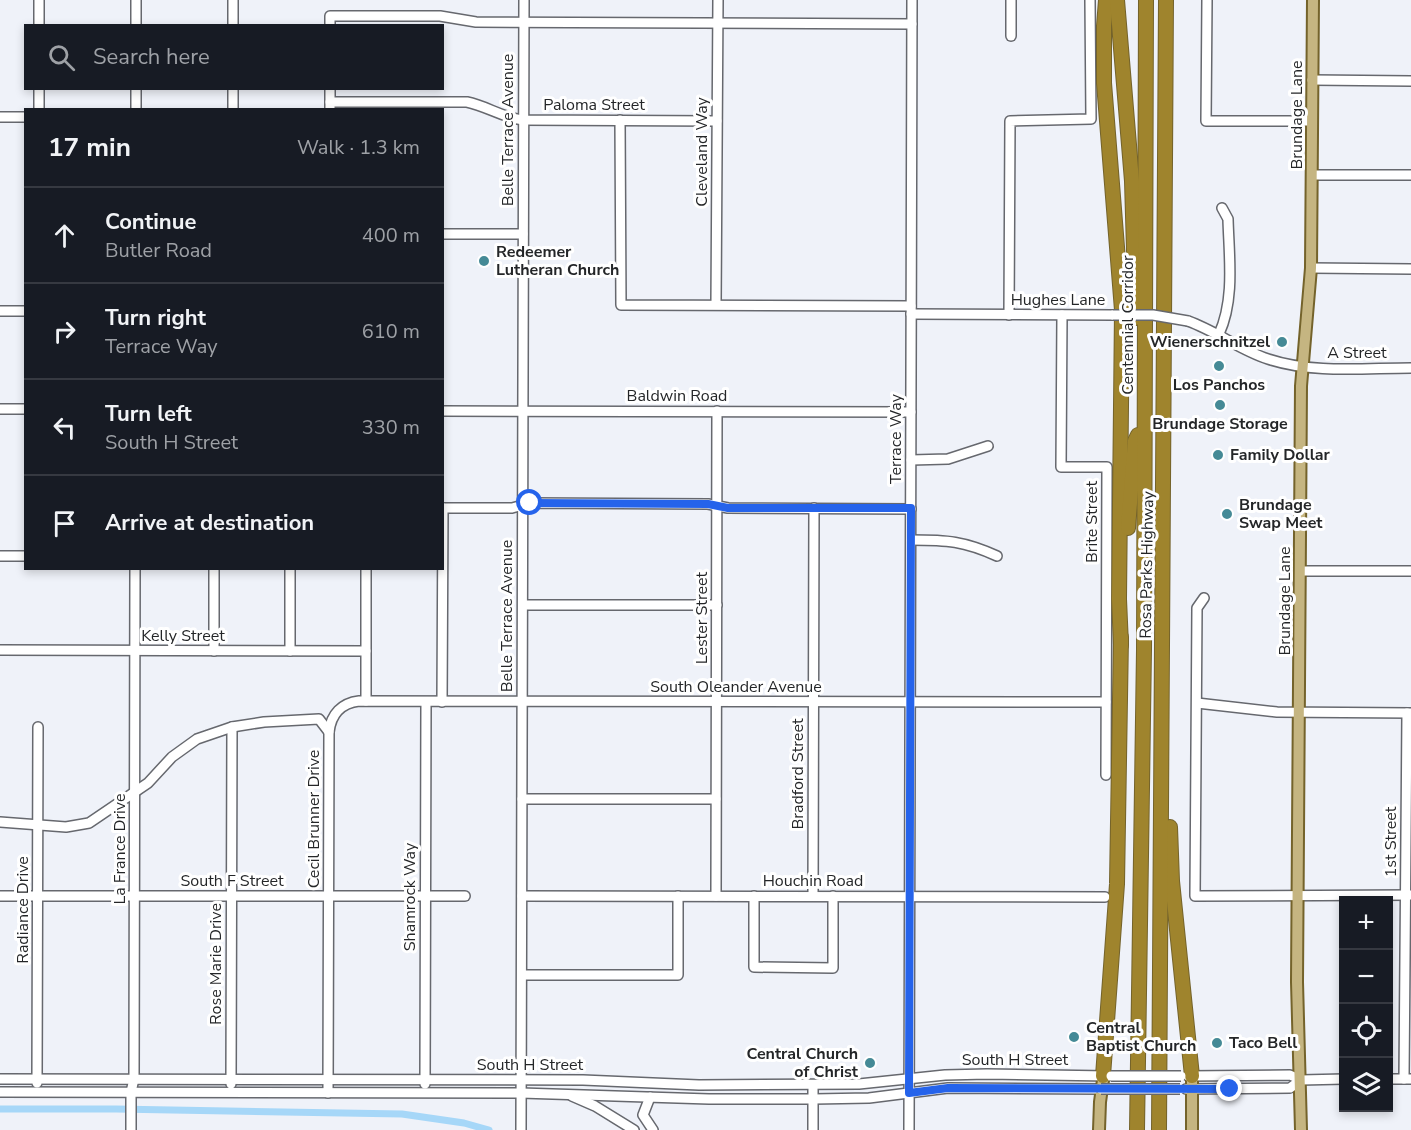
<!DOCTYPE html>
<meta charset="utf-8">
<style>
:root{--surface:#171b24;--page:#20242c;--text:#f1f3f6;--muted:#9ea1a6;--line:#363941}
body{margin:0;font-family:"Nunito Sans",sans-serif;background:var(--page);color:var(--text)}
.controls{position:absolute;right:18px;bottom:18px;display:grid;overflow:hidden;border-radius:0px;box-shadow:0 3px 9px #0003}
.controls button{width:54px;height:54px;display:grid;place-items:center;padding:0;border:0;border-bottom:2px solid var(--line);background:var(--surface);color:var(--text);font:30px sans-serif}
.stop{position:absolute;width:18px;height:18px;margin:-14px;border:4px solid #2563eb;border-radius:50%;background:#fff}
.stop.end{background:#2563eb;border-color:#fff;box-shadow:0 2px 6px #0008}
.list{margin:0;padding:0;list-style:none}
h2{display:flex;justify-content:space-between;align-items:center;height:78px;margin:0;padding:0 24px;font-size:26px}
h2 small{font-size:20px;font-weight:400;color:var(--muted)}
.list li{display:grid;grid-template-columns:39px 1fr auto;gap:18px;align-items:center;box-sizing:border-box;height:96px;padding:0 24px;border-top:2px solid var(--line)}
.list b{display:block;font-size:22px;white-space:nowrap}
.list p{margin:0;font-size:20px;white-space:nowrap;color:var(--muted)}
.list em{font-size:20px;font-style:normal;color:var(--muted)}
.icon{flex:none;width:33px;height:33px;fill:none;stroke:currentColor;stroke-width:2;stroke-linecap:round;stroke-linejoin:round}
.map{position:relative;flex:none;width:1411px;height:1130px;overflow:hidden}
.search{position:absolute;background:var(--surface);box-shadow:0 3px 9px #0003;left:24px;top:24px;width:420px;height:66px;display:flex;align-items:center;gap:15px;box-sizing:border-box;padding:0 21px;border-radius:0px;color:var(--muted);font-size:22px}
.panel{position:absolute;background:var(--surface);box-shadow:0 3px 9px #0003;left:24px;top:108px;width:420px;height:462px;border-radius:0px}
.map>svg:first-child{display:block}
</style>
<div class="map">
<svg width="1411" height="1130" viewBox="0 0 1411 1130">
<rect width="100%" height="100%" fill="#eff2f9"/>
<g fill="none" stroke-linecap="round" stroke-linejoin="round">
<polyline stroke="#a6d7f8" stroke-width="7" points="0,1109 116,1109 402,1114 464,1123 489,1130"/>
<defs>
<g id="minor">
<polyline points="1207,0 1206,121 1312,121"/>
<polyline points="39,26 39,0"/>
<polyline points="136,26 136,0"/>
<polyline points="233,26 233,0"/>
<polyline points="330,26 330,16 440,16 476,22 912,24"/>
<polyline points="1011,36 1011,0"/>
<polyline points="1312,80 1411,81"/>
<path d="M 330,102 L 467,102 C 487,106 503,118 523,120 L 717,121"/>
<polyline points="39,110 39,88"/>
<polyline points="136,110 136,88"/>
<polyline points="233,110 233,88"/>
<polyline points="330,110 330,88"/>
<polyline points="0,117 26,117"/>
<polyline points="620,120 621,305 911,306"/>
<polyline points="1312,175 1411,175"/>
<polyline points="442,234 523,234"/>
<polyline points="1311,268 1411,269"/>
<polyline points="716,304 718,0"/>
<polyline points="0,311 26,311"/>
<polyline points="911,314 1113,315"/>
<polyline points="1009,315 1010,121 1091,119 1090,0"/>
<polyline points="1062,315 1061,467 1107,467 1106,775"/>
<path d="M 1188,321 C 1216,331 1240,350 1268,359 C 1313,374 1364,368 1411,368"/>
<path d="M 1219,334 C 1235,299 1229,257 1228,219 L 1222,208"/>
<polyline points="0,409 26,409"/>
<polyline points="442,411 911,412"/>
<polyline points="911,460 948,459 988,446"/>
<polyline points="442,508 512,508 530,503 708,504 728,508 911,509"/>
<path d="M 911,540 C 947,540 964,541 997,556"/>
<polyline points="0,556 26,556"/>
<polyline points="1300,571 1411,571"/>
<polyline points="1204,598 1197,608 1195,896 1411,895"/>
<polyline points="523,605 717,605"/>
<polyline points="0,650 366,651"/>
<polyline points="214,651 214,568"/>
<polyline points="290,651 290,568"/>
<polyline points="366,701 366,568"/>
<polyline points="442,702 443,508"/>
<polyline points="1197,703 1277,712 1411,713"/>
<polyline points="522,799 716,799"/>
<polyline points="0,822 66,827 89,823 148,783 172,757 197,739 232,727 264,722 319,719 329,732"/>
<polyline points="0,896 465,896"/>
<polyline points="522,896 1105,897"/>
<polyline points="716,896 717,411"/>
<polyline points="754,896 754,967 833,968 833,896"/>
<polyline points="813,896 814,508"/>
<polyline points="522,975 678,975 678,896"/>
<polyline points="1188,1076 1290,1075 1301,1080 1344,1079"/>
<polyline points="0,1079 583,1080 699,1085 859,1084 945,1075 987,1074 1108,1076"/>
<polyline points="1388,1079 1411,1079"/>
<polyline points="1404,1079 1407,713"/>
<polyline points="37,1083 38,727"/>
<polyline points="231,1084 232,727"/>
<polyline points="425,1084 426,702"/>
<polyline points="1186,1089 1290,1088 1301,1080"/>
<polyline points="0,1092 521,1093 709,1099 814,1099 869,1098 948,1088 1101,1089"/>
<path d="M 328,1093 L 329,732 C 331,714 342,703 359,701 L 1106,702"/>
<polyline points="572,1096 595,1106 634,1130"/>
<polyline points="650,1097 643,1115 653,1130"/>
<polyline points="131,1130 131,1092 134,1079 135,568"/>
<polyline points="521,1130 524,0"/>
<polyline points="813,1130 813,1085"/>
<polyline points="909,1130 912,0"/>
</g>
<g id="major">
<polyline points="1192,1076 1192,1130"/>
<polyline points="1099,1130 1100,1102 1103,1080"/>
<polyline points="1301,1130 1297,982 1301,386 1311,268 1313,0"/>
</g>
<g id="highway">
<polyline points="1106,0 1104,26 1104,83 1122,310 1119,599 1121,645"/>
<polyline points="1117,0 1132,181 1136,318"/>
<polyline points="1128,528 1135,441 1138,435"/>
<polyline points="1170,827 1172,881 1192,1076"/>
<polyline points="1103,1076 1117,884 1121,637"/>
<polyline points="1137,1130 1144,650 1146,0"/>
<polyline points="1159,1130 1166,0"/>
</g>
</defs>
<use href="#minor" stroke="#66686e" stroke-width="12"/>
<use href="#major" stroke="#74632b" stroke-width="14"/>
<use href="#highway" stroke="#74632b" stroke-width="16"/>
<use href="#minor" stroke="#fff" stroke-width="9"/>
<use href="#major" stroke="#c5b581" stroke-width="10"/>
<use href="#highway" stroke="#9f842d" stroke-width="14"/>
<defs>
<g id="minor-bridge">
<polyline points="1113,315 1153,315 1188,321"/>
<polyline points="1111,1076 1181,1076"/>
<polyline points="1101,1089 1180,1089"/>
</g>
</defs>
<use href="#minor-bridge" stroke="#66686e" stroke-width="12" stroke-linecap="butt"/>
<use href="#minor-bridge" stroke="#fff" stroke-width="9"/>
</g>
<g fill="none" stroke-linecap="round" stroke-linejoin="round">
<polyline stroke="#2563eb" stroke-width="8" points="530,503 708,504 728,508 911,508 909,1093 948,1088 1230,1089"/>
</g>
<g fill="#458a96" stroke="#fff" stroke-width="2">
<circle cx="484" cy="261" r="6"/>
<circle cx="1282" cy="342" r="6"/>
<circle cx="1219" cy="366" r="6"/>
<circle cx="1220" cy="405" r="6"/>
<circle cx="1218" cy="455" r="6"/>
<circle cx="1227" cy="514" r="6"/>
<circle cx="1074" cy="1037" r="6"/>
<circle cx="1217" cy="1043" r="6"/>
<circle cx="870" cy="1063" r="6"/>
</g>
<g text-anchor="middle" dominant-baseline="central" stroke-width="6" stroke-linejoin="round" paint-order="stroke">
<g font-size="16" fill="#242628" stroke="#fff">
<text x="594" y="105">Paloma Street</text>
<text transform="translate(1297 115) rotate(-90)">Brundage Lane</text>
<text transform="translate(508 130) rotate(-90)">Belle Terrace Avenue</text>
<text transform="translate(702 152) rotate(-90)">Cleveland Way</text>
<text x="1058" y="300">Hughes Lane</text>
<text transform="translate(1128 325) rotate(-90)">Centennial Corridor</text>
<text x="1357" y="353">A Street</text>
<text x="677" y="396">Baldwin Road</text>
<text transform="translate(896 439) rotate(-90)">Terrace Way</text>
<text transform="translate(1092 522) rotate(-90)">Brite Street</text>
<text transform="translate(1147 565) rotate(-89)">Rosa Parks Highway</text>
<text transform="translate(1285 601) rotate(-90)">Brundage Lane</text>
<text transform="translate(507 616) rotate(-90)">Belle Terrace Avenue</text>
<text transform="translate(702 618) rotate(-90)">Lester Street</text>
<text x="183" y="636">Kelly Street</text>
<text x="736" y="687">South Oleander Avenue</text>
<text transform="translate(798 774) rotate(-90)">Bradford Street</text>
<text transform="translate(314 819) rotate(-90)">Cecil Brunner Drive</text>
<text transform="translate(1391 842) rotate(-90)">1st Street</text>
<text transform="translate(120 849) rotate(-90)">La France Drive</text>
<text x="232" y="881">South F Street</text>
<text x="813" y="881">Houchin Road</text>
<text transform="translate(410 897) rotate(-90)">Shamrock Way</text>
<text transform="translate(23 910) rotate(-90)">Radiance Drive</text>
<text transform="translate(216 964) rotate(-90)">Rose Marie Drive</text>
<text x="1015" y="1060">South H Street</text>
<text x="530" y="1065">South H Street</text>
</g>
<g font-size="16" font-weight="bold" fill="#242628" stroke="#fff" text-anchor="start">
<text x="496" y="252">Redeemer<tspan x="496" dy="18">Lutheran Church</tspan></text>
<text x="1270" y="342" text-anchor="end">Wienerschnitzel</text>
<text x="1219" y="385" text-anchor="middle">Los Panchos</text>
<text x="1220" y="424" text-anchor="middle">Brundage Storage</text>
<text x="1230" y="455">Family Dollar</text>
<text x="1239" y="505">Brundage<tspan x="1239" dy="18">Swap Meet</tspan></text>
<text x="1086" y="1028">Central<tspan x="1086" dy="18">Baptist Church</tspan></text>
<text x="1229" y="1043">Taco Bell</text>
<text x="858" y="1054" text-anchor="end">Central Church<tspan x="858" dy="18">of Christ</tspan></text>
</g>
</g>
</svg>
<div class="controls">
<button>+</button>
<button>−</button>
<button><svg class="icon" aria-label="locate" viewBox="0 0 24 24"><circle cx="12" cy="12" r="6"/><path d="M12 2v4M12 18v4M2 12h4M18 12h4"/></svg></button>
<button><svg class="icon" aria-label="layers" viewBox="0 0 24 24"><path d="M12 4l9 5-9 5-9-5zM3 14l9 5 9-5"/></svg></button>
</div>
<div class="stop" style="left:530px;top:503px"></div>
<div class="stop end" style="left:1230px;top:1089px"></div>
<div class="search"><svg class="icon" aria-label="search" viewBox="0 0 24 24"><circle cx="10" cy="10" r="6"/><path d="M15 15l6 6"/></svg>Search here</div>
<section class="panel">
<h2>17 min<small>Walk · 1.3 km</small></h2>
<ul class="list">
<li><svg class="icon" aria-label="ahead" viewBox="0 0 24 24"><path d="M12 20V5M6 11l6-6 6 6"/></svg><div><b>Continue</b><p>Butler Road</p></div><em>400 m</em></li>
<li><svg class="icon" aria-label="right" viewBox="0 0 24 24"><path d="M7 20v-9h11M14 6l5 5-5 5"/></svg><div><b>Turn right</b><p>Terrace Way</p></div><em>610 m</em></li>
<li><svg class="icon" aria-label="left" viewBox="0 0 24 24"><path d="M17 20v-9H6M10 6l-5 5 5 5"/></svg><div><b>Turn left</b><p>South H Street</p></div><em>330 m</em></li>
<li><svg class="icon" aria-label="arrive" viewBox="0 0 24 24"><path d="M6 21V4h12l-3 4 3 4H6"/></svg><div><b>Arrive at destination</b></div></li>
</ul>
</section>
</div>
